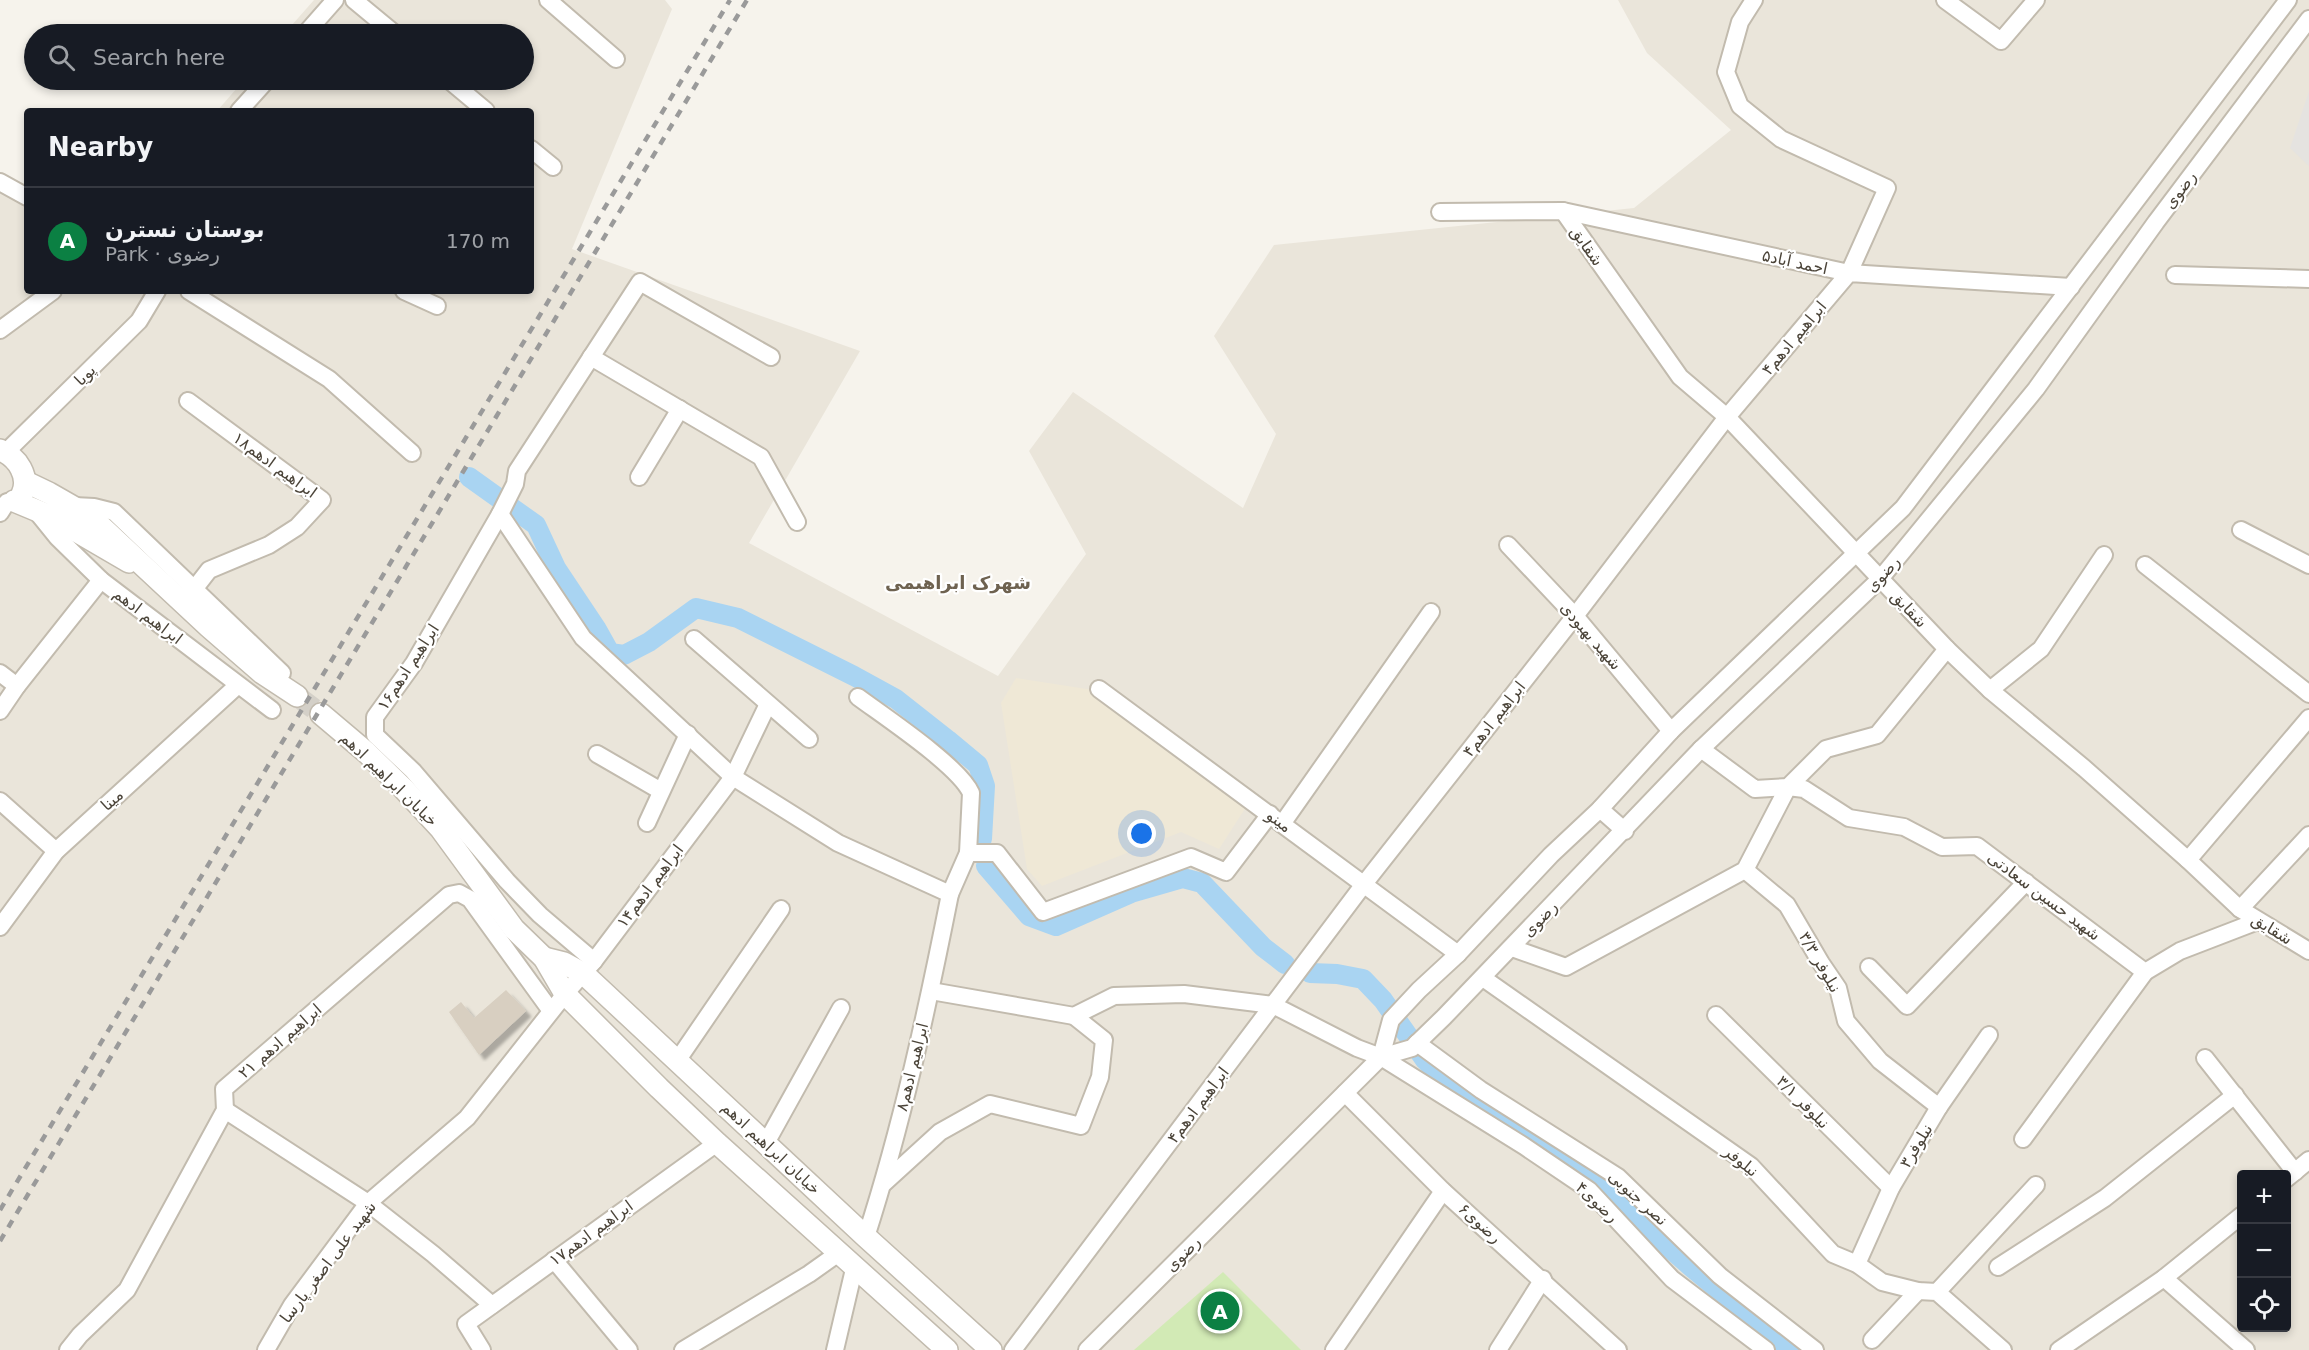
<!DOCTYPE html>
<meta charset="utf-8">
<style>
:root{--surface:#171b24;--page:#242831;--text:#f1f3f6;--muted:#9ea1a6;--line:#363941;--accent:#0b8043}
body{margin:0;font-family:"DejaVu Sans","Noto Naskh Arabic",sans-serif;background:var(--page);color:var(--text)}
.controls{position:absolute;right:18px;bottom:18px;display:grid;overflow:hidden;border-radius:6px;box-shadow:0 3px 9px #0003}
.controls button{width:54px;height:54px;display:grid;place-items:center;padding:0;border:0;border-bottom:2px solid var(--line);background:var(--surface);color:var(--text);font:30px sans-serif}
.you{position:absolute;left:1142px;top:834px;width:21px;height:21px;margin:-15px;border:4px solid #fff;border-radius:50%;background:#1a73e8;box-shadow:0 0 0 9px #1a73e833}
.badge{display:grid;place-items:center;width:39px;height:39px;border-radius:50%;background:var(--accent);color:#fff;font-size:20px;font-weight:700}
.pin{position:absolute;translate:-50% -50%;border:3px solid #fff;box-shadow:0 2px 6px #0006}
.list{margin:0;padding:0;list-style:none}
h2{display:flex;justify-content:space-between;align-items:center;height:78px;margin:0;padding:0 24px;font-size:26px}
h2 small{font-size:20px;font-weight:400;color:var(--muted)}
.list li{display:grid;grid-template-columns:39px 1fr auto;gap:18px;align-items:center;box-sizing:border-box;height:108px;padding:0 24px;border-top:2px solid var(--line)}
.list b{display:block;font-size:22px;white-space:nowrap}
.list p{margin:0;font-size:20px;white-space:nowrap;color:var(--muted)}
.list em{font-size:20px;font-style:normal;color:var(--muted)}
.icon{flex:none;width:33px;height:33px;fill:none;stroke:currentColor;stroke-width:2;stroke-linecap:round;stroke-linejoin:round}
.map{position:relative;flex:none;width:2309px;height:1350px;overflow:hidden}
.search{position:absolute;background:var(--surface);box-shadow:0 3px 9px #0003;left:24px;top:24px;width:510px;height:66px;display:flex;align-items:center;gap:15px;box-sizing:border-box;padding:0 21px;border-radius:33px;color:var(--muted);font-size:22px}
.panel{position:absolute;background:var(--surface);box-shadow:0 3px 9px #0003;left:24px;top:108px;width:510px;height:186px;border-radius:6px}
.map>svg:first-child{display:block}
</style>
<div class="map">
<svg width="2309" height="1350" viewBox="0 0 2309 1350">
<defs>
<filter id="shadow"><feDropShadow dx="5.5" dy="5.5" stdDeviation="1.5" flood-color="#0004"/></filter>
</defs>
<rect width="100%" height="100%" fill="#f6f3ec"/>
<path fill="#eae5da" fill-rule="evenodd" d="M 314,0 L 665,0 L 672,9 L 572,249 L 860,351 L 749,543 L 998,676 L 1086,554 L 1029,451 L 1073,392 L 1243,508 L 1276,434 L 1214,336 L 1274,245 L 1634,208 L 1731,130 L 1647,53 L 1618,0 L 2309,0 L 2309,1350 L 0,1350 L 0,180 L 27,196 L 27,291 L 531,291 L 531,111 L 217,111 L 244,80 L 524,80 L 524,34 L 284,34 ZM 2242,1174 L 2286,1174 L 2286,1328 L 2242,1328 Z"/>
<polygon fill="#efe8d6" points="1016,678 1093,690 1248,804 1219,849 1181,832 1042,886 1027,869 1001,703"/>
<polygon fill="#d2eab5" points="1223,1272 1301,1350 1134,1350"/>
<polygon fill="#e5e3e0" points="2309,91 2309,166 2290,148"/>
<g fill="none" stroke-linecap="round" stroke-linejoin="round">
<g stroke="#a9d4f2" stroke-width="20">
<polyline points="469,477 536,525 556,568 596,628 610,653 624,655 649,642 696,608 738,618 854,676 896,699 948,740 978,765 985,786 982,839"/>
<polyline points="986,866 1029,916 1056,926 1131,893 1183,878 1202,883 1263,947 1285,964"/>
<polyline points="1310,973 1337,974 1363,979 1383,1000 1425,1060 1460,1095 1598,1185 1690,1266 1791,1350"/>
</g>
</g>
<polygon fill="#d8cfc1" filter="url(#shadow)" points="506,990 526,1011 479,1055 449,1012 461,1002 474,1018"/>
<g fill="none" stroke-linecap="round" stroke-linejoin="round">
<polyline stroke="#d4d0c8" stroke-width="21" stroke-dasharray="21 10" stroke-linecap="butt" points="297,696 321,714"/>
<defs>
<g id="minor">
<polyline points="354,0 395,34"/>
<polyline points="548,0 616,59"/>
<polyline points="1945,0 2001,41 2036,0"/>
<polyline points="305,34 335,0"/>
<polyline points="449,80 486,111"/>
<polyline points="239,111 267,80"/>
<polyline points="531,149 553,167"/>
<polyline points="0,182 27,197"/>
<polyline points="1563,211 1680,377 1727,417 1947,649 1990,690 2084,768 2188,860 2240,909 2309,951"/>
<polyline points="1440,212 1563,211 1849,273 1887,188 1781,139 1740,106 1726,72 1740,22 1754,0"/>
<polyline points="2175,275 2309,279"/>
<polyline points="189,291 329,379 412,453"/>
<polyline points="404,291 437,306"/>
<polyline points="0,330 53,291"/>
<polyline points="591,357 761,457 797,522"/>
<polyline points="188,401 322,500 297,527 269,545 209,570 195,588"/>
<polyline points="6,452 139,321 157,291"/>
<polyline points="639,477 680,409"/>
<polyline points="74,506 94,507 114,512 282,673"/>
<polyline points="36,511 57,537 101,580 272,710"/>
<polyline points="0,513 7,502"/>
<polyline points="500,514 583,638 733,777 838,843 950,894 968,853 997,853 1043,912 1191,857 1226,872 1270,814"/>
<polyline points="2241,530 2309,565"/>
<polyline points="1508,545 1575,616 1671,731"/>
<polyline points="2145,565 2309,694"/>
<polyline points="694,639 809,739"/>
<polyline points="0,673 17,686"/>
<polyline points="1099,689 1458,954"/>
<polyline points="1990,690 2041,649 2104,555"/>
<path d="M 858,697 C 885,717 959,766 971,793 L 968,853"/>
<polyline points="0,711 17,686 101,580"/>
<polyline points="1701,749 1755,789 1788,787 1826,749 1877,735 1947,649"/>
<polyline points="597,754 661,791"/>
<polyline points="0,801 56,851"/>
<polyline points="1600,809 1625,831"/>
<polyline points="647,823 688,734"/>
<polyline points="1282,824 1431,612"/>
<polyline points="2188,860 2309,718"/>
<polyline points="1745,870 1787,905 1821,963 1838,988 1846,1021 1880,1061 1939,1107"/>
<polyline points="2240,909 2309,835"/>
<polyline points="0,927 56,851 238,685"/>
<polyline points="1512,948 1566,967 1745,870 1788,787 1804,789 1849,818 1904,827 1942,847 1977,846 2145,972 2180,951 2258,921"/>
<polyline points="594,961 540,915 507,881 413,771 375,735 375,717 414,663 500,514 515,484 517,471 640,282 771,357"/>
<polyline points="1869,967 1907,1006 2026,882"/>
<polyline points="1483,978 1751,1166 1833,1254 1857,1264 1882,1282 1918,1291 1937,1292 2003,1350"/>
<polyline points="931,991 1074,1016 1114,996 1184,994 1273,1005 1357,1048 1381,1057 1524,1146 1589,1190 1672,1279 1766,1350"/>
<polyline points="1716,1015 1891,1188"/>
<polyline points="1417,1043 1481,1090 1618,1177 1720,1276 1815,1350"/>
<polyline points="1381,1057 1391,1020 1419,990 1458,954 1551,855 1600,809 1671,731 1903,508 2288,0"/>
<polyline points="2205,1058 2295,1172"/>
<polyline points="677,1061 781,909"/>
<polyline points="1345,1093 1443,1191 1618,1350"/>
<polyline points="225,1110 368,1203 433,1254 492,1305"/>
<polyline points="2023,1139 2145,972"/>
<polyline points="766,1143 841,1008"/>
<polyline points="2286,1179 2309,1160"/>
<polyline points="884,1183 940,1132 990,1104 1081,1126 1100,1077 1104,1040 1074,1016"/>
<path d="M 866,1237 C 902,1125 927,1010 950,894"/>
<polyline points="554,1260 629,1350"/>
<polyline points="1857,1264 1891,1188 1939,1107 1989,1035"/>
<polyline points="1998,1267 2105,1198 2235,1095"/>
<polyline points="2164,1278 2246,1350"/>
<polyline points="1937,1292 2036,1185"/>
<polyline points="1872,1340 1918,1291"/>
<polyline points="68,1350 80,1335 127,1290 225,1110 224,1089 449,895 459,893 470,899 551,1011"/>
<polyline points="266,1350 292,1305 368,1203 467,1118 565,994 594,961 733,777 768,704"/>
<polyline points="482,1350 466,1324 717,1143"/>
<polyline points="683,1350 809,1274 840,1252"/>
<polyline points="835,1350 855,1265"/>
<polyline points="1013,1350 1364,884 1575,616 1727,417 1849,273 2071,287"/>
<polyline points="1087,1350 1381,1057 1412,1048 1444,1017 1701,749 1880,579 2036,389 2156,222 2309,19"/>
<polyline points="1334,1350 1443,1191"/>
<polyline points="1498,1350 1543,1279"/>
<polyline points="2059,1350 2164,1278 2242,1215"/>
</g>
<g id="tertiary">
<path d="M 0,450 C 18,457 30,477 22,494"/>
<polyline points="26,482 49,493 91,517 209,627 262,673 297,696"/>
<polyline points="14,501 50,516 129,562"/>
<polyline points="321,714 366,752 403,788 440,828 514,929 544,958 565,994 659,1088 717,1143 947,1350"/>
<polyline points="544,958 564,963 584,974 866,1237 991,1350"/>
</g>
</defs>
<use href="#minor" stroke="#c2bbae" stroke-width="20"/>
<use href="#tertiary" stroke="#c2bbae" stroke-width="24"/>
<use href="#minor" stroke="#fff" stroke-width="16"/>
<use href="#tertiary" stroke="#fff" stroke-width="21"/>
<g stroke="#9a9a9a" stroke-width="4.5" stroke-dasharray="8 8" stroke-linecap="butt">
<polyline points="0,1210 730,0"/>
<polyline points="0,1241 747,0"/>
</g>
</g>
<g text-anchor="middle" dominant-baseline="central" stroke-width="4.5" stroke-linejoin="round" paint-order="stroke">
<g font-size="16" fill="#4b4439" stroke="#fff">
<text transform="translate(2180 190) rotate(-53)">رضوی</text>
<text transform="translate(1587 246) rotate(55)">شقایق</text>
<text transform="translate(1795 262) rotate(12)">احمد آباد۵</text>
<text transform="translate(1794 338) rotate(-50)">ابراهیم ادهم۴</text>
<text transform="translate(85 375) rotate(-45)">پویا</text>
<text transform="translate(275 465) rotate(36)">ابراهیم ادهم۱۸</text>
<text transform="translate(1883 574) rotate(-47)">رضوی</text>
<text transform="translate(1909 609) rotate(46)">شقایق</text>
<text transform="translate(148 616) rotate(37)">ابراهیم ادهم</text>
<text transform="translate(1591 636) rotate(49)">شهید بهبودی</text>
<text transform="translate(408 667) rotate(-57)">ابراهیم ادهم۱۶</text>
<text transform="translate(1494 719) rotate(-52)">ابراهیم ادهم۴</text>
<text transform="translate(389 779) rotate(44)">خیابان ابراهیم ادهم</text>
<text transform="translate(112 800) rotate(-42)">مینا</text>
<text transform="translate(1279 821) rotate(36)">مینو</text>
<text transform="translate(650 886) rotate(-53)">ابراهیم ادهم۱۴</text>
<text transform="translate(2044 896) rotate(37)">شهید حسین سعادتی</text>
<text transform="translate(1540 919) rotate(-46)">رضوی</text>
<text transform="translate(2272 929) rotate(31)">شقایق</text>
<text transform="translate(1820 962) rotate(60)">نیلوفر ۳/۳</text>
<text transform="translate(280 1041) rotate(-41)">ابراهیم ادهم ۲۱</text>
<text transform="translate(912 1067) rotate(-76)">ابراهیم ادهم۸</text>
<text transform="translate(1803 1102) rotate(45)">نیلوفر ۳/۱</text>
<text transform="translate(1198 1105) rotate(-53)">ابراهیم ادهم۴</text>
<text transform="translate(1916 1146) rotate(-59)">نیلوفر۳</text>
<text transform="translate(771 1148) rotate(43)">خیابان ابراهیم ادهم</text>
<text transform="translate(1741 1161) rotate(39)">نیلوفر</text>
<text transform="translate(1638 1198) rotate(42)">نصر جنوبی</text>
<text transform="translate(1597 1202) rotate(43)">رضوی۴</text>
<text transform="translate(1480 1223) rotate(42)">رضوی۶</text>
<text transform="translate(591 1233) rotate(-36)">ابراهیم ادهم۱۷</text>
<text transform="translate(1183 1254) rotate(-45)">رضوی</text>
<text transform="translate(328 1262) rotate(-53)">شهید علی اصغر پارسا</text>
</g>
<g font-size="18" font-weight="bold" fill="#6e6250" stroke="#fff">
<text x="958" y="582">شهرک ابراهیمی</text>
</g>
</g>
</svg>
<div class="controls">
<button>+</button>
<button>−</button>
<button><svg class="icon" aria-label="locate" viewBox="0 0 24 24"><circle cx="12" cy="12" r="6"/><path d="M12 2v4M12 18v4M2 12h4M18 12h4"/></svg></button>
</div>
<div class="you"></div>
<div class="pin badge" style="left:1220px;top:1311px">A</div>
<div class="search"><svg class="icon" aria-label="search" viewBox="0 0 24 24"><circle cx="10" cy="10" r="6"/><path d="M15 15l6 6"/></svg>Search here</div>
<section class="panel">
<h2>Nearby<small></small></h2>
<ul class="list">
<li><span class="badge">A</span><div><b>بوستان نسترن</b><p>Park · رضوی</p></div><em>170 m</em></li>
</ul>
</section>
</div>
